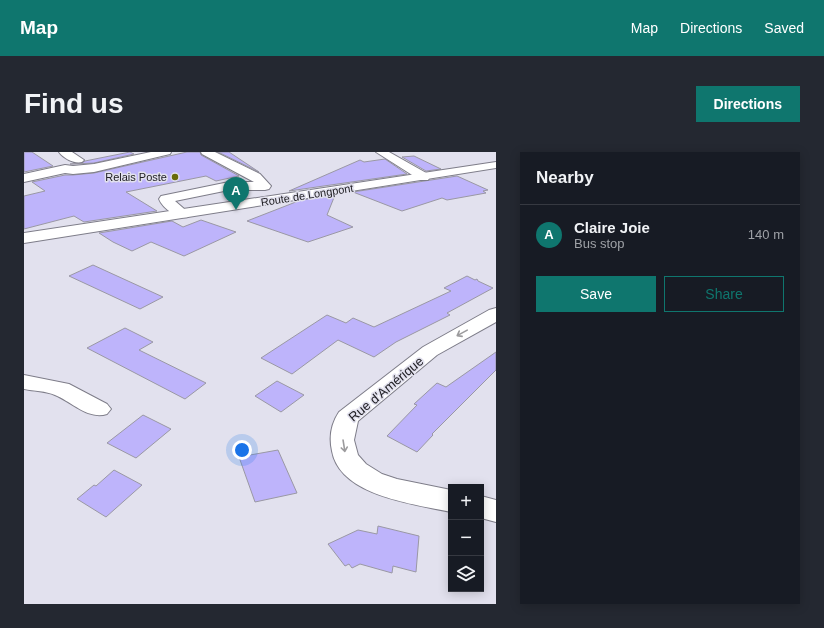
<!DOCTYPE html>
<meta charset="utf-8">
<style>
:root{--surface:#171b24;--page:#242831;--text:#f1f3f6;--muted:#9ea1a6;--line:#363941;--accent:#0f766e}
body{margin:0;font-family:Arial,sans-serif;background:var(--page);color:var(--text)}
.controls{position:absolute;right:12px;bottom:12px;display:grid;overflow:hidden;border-radius:0px;box-shadow:0 2px 10px #0003}
.controls button{width:36px;height:36px;display:grid;place-items:center;padding:0;border:0;border-bottom:1px solid var(--line);background:var(--surface);color:var(--text);font:20px sans-serif}
.you{position:absolute;left:218px;top:298px;width:14px;height:14px;margin:-10px;border:3px solid #fff;border-radius:50%;background:#1a73e8;box-shadow:0 0 0 6px #1a73e833}
.badge{display:grid;place-items:center;width:26px;height:26px;border-radius:50%;background:var(--accent);color:#fff;font-size:13px;font-weight:700}
.pin{position:absolute;translate:-50% -33px;filter:drop-shadow(0 1px 2px #0008)}
.pin::after{content:'';position:absolute;top:21px;width:14px;height:12px;background:inherit;clip-path:polygon(0 0,100% 0,50% 100%)}
.list{margin:0;padding:0;list-style:none}
h2{display:flex;justify-content:space-between;align-items:center;height:52px;margin:0;padding:0 16px;font-size:17px}
h2 small{font-size:13px;font-weight:400;color:var(--muted)}
.list li{display:grid;grid-template-columns:26px 1fr auto;gap:12px;align-items:center;box-sizing:border-box;height:60px;padding:0 16px;border-top:1px solid var(--line)}
.list b{display:block;font-size:15px;white-space:nowrap}
.list p{margin:0;font-size:13px;white-space:nowrap;color:var(--muted)}
.list em{font-size:13px;font-style:normal;color:var(--muted)}
.actions{display:flex;gap:8px;padding:12px 16px}
.actions a{flex:1;padding:9px 0;border:1px solid var(--accent);border-radius:0px;text-align:center;font-size:14px;color:var(--accent)}
.actions .main{background:var(--accent);color:#fff}
.icon{flex:none;width:22px;height:22px;fill:none;stroke:currentColor;stroke-width:2;stroke-linecap:round;stroke-linejoin:round}
.map{position:relative;flex:none;width:472px;height:452px;overflow:hidden;border-radius:0px}
header{display:flex;align-items:center;gap:24px;box-sizing:border-box;height:56px;padding:0 20px;background:var(--accent);color:#fff}
header strong{font-size:19px}
nav{display:flex;gap:22px;margin-inline-start:auto;font-size:14px}
.intro{display:flex;align-items:center;justify-content:space-between;box-sizing:border-box;height:96px;padding:0 24px}
h1{margin:0;font-size:28px}
.button{padding:10px 18px;border-radius:0px;background:var(--accent);color:#fff;font-size:14px;font-weight:700}
main{display:flex;gap:24px;padding:0 24px}
aside{flex:1;background:var(--surface);border-radius:0px;box-shadow:0 2px 10px #0003}
.map>svg:first-child{display:block}
</style>
<header>
<strong>Map</strong>
<nav><a>Map</a><a>Directions</a><a>Saved</a></nav>
</header>
<div class="intro"><h1>Find us</h1><a class="button">Directions</a></div>
<main>
<div class="map">
<svg width="472" height="452" viewBox="0 0 472 452">
<rect width="100%" height="100%" fill="#e2e1ee"/>
<g fill="#beb4fb" stroke="#9a98a4">
<polygon points="0,0 8,0 29,14 0,20"/>
<polygon points="106,0 110,2 70,11 49,12 46,12 58,11 61,9"/>
<polygon points="163,0 176,0 177,3 215,24 192,29 182,24 102,40 133,59 60,70 50,64 0,77 0,44 21,39 8,30 41,23 49,23 70,21"/>
<polygon points="194,0 205,0 235,20"/>
<polygon points="390,4 417,17 402,19 378,5"/>
<polygon points="361,7 383,22 265,39 336,8 340,10"/>
<polygon points="433,24 464,38 459,39 462,41 423,48 418,46 378,59 329,40"/>
<polygon points="311,43 303,63 329,75 284,90 223,69 277,48"/>
<polygon points="177,68 212,80 160,104 127,90 108,99 89,90 75,81 148,69 159,75"/>
<polygon points="69,113 139,145 116,157 45,124"/>
<polygon points="443,124 451,128 453,127 454,129 469,136 423,161 426,163 372,190 350,205 314,188 268,222 237,206 303,163 322,171 329,166 350,175 427,139 420,136"/>
<polygon points="101,176 129,190 115,198 182,231 161,247 63,196"/>
<polygon points="472,200 472,218 408,282 409,283 393,300 363,284 393,253 390,252 413,231 422,235"/>
<polygon points="253,229 280,243 257,260 231,244"/>
<polygon points="119,263 147,277 112,306 83,291"/>
<polygon points="254,298 273,341 231,350 215,305"/>
<polygon points="90,318 118,333 82,365 53,347 70,333 72,334"/>
<polygon points="354,374 395,384 392,420 369,414 368,421 336,412 328,416 325,412 321,414 304,392 334,378 353,382"/>
</g>
<g fill="none" stroke-linecap="round" stroke-linejoin="round">
<defs>
<g id="minor">
<path d="M 35,0 L 48,0 L 60,8 L 58,10 C 50,12 39,6 35,0 Z"/>
<polygon points="127,0 147,0 146,2 70,20 49,22 41,21 0,30 0,22 41,13 49,14 70,12"/>
<path d="M 177,0 L 191,0 L 236,22 L 247,34 L 245,37 L 241,38 L 205,38 L 151,49 L 166,62 L 164,65 C 154,67 139,57 135,47 L 137,44 L 205,30 L 230,30 L 178,2 Z"/>
<polygon points="352,0 365,0 404,22 406,25 404,28 396,28"/>
<path d="M 472,156 L 472,170 L 413,203 L 334,269 L 330,288 L 334,303 L 342,312 L 358,322 L 373,327 L 427,338 L 427,360 C 390,352 316,344 308,299 C 305,286 307,272 315,260 L 399,195 L 465,158 Z"/>
<path d="M 0,223 L 45,232 L 83,252 L 87,257 L 83,262 C 64,268 48,250 31,243 C 22,239 10,239 0,237 Z"/>
<polygon points="457,344 472,348 472,370 457,366"/>
</g>
<polygon id="major" points="472,10 472,16 0,91 0,81"/>
</defs>
<use href="#minor" stroke="#7e7d89" stroke-width="2"/>
<use href="#major" stroke="#7e7d89" stroke-width="2"/>
<use href="#minor" fill="#fff" fill-rule="evenodd"/>
<use href="#major" fill="#fff" fill-rule="evenodd"/>
</g>
<defs><path id="oneway-shaft" d="M-6 0H5M1.5-3L5.5 0L1.5 3" fill="none" stroke-width="1.6" stroke-linecap="round" stroke-linejoin="round"/></defs>
<g stroke="#9c9b9d">
<use href="#oneway-shaft" transform="translate(438 181) rotate(151)"/>
<use href="#oneway-shaft" transform="translate(320 294) rotate(81)"/>
</g>
<circle fill="#696b0a" stroke="#e2e1ee" stroke-width="1.5" cx="151" cy="25" r="4"/>
<g text-anchor="middle" dominant-baseline="central" stroke-width="3" stroke-linejoin="round" paint-order="stroke">
<g font-size="11" fill="#222126" stroke="#e2e1ee" text-anchor="end">
<text x="143" y="25">Relais Poste</text>
</g>
<g font-size="11" fill="#222126" stroke="#e2e1ee">
<text transform="translate(283 43) rotate(-9)">Route de Longpont</text>
</g>
<g font-size="13" fill="#222126" stroke="#e2e1ee">
<text transform="translate(362 237) rotate(-40)">Rue d'Amérique</text>
</g>
</g>
</svg>
<div class="controls">
<button>+</button>
<button>−</button>
<button><svg class="icon" aria-label="layers" viewBox="0 0 24 24"><path d="M12 4l9 5-9 5-9-5zM3 14l9 5 9-5"/></svg></button>
</div>
<div class="you"></div>
<div class="pin badge" style="left:212px;top:58px">A</div>
</div>
<aside>
<h2>Nearby<small></small></h2>
<ul class="list">
<li><span class="badge">A</span><div><b>Claire Joie</b><p>Bus stop</p></div><em>140 m</em></li>
</ul>
<div class="actions"><a class="main">Save</a><a>Share</a></div>
</aside>
</main>
